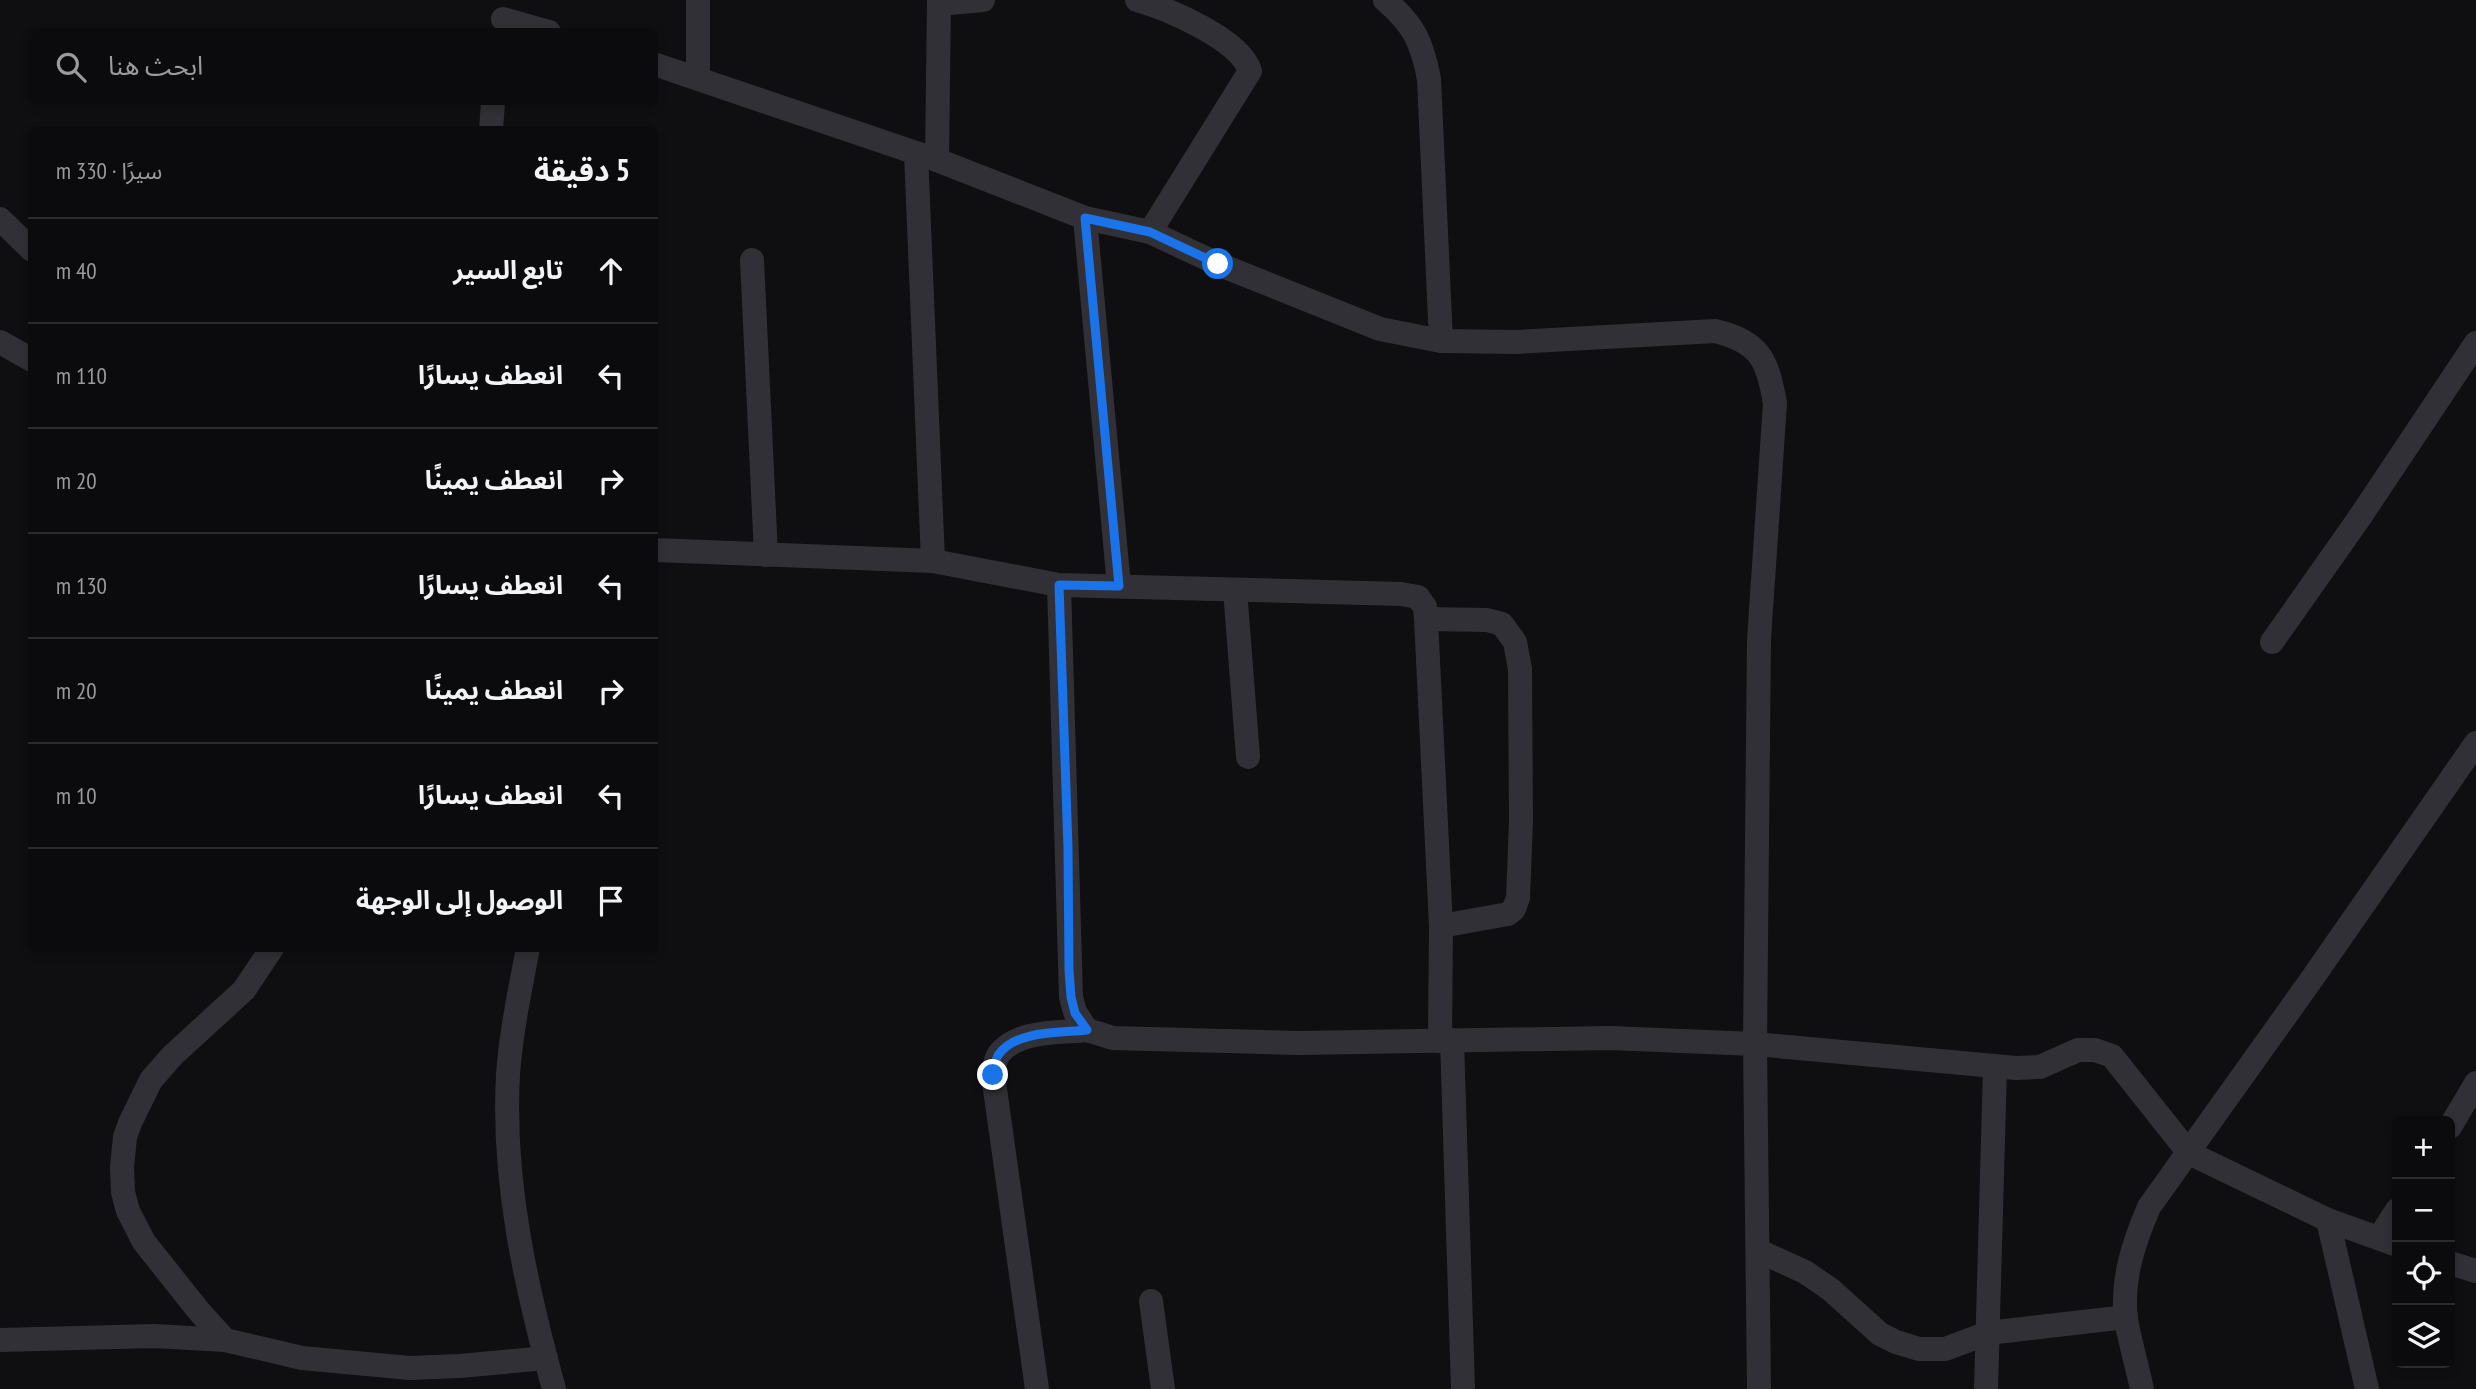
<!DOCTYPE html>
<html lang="ar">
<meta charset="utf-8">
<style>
:root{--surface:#0b0b0d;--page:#141416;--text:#f1f3f6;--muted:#9a9b9d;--line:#2b2b2e}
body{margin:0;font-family:"PT Sans Narrow","Noto Sans Arabic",sans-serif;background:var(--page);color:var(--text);direction:rtl}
.controls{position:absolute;right:21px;bottom:21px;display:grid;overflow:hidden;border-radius:10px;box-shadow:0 4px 10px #0003}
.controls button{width:63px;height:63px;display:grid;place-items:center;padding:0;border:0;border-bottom:2px solid var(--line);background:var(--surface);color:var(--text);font:35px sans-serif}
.stop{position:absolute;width:21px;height:21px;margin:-16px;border:5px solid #1a73e8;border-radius:50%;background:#fff}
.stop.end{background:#1a73e8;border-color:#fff;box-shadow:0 2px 7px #0008}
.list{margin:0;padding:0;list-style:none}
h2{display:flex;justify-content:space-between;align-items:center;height:91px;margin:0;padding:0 28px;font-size:30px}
h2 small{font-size:23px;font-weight:400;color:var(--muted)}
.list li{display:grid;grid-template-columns:46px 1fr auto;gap:21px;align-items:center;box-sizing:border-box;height:105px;padding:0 28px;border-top:2px solid var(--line)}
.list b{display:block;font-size:26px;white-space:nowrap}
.list em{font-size:23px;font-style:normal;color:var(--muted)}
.icon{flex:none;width:38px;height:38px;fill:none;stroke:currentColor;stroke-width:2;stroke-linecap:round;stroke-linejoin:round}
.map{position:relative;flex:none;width:2476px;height:1389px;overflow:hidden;direction:ltr}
.search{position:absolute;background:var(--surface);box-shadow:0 4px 10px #0003;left:28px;top:28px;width:630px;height:77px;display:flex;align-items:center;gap:18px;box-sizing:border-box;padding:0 24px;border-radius:10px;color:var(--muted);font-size:26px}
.panel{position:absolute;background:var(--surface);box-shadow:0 4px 10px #0003;left:28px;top:126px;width:630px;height:826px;border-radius:10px;direction:rtl}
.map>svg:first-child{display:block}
</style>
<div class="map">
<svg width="2476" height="1389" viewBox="0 0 2476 1389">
<rect width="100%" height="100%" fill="#0f0f11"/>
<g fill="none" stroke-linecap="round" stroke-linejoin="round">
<g stroke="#303036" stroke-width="24">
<path d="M 1137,0 C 1168,9 1240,39 1250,71 L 1150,232"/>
<path d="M 1385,0 C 1414,25 1422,42 1429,79 L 1441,341"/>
<polyline points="939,4 983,0"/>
<polyline points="503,19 549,32"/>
<path d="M 654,64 L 937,160 L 1085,218 L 1150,232 L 1218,264 L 1380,329 L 1441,341 L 1516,342 L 1715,331 C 1760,342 1767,359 1775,403 L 1759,639 L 1755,1044 L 1759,1389"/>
<polyline points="698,77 698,0"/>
<polyline points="491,130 493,102"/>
<polyline points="916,153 933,561"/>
<polyline points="937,160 939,0"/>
<polyline points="1085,218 1119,586"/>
<polyline points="0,219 32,250"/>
<polyline points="752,260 766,555"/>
<polyline points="0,342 32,360"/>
<polyline points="654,550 933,561 1059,585 1401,594 1418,597 1425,607 1426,619 1441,926 1440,1041"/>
<polyline points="1059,585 1071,997 1075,1012 1087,1030 1113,1038 1298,1043 1610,1038 1755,1044 2016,1068 2040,1067 2078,1050 2095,1050 2112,1056 2189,1153 2328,1220 2397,1245"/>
<polyline points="1235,590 1248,757"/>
<polyline points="1426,619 1487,620 1502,624 1515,642 1520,669 1521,821 1518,898 1514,909 1508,914 1441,926"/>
<polyline points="2272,642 2360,517 2476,343"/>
<polyline points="272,948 244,990 172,1056 151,1080 130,1123 125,1137 122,1167 123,1192 128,1211 144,1242 198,1310 225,1340 302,1358 410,1368 460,1366 546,1358"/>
<path d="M 528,948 C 520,990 511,1032 508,1075 C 502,1181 526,1287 554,1389"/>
<polyline points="1452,1040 1463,1389"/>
<polyline points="2450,1127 2476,1083"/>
<polyline points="2328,1220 2367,1389"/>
<polyline points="2379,1238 2397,1210"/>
<polyline points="1759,1251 1805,1272 1830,1289 1880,1334 1896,1342 1919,1349 1945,1349 1988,1333 2126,1317"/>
<polyline points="2450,1263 2476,1271"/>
<polyline points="1151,1301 1163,1389"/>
<polyline points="0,1340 154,1336 225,1340"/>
<path d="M 1037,1389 L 993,1075 C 994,1068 995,1059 999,1054 C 1017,1030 1060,1033 1087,1030"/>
<polyline points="1986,1389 1995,1068"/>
<path d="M 2142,1389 C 2137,1366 2130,1342 2126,1319 C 2121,1280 2134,1242 2149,1207 L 2309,983 L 2476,743"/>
</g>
</g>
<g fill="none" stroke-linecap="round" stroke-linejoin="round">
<path stroke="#1a73e8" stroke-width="9" d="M 993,1075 C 994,1068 995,1059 999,1054 C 1017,1030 1060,1033 1087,1030 L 1075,1013 L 1071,997 L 1069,970 L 1068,848 L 1059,585 L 1119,586 L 1085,218 L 1150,232 L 1218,264"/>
</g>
</svg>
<div class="controls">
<button>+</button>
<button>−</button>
<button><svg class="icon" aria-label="locate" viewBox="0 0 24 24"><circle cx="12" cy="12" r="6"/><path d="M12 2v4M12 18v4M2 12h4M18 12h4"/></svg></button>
<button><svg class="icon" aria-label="layers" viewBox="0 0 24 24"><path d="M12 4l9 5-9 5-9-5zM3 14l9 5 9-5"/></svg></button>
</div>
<div class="stop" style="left:1218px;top:264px"></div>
<div class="stop end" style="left:993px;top:1075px"></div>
<div class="search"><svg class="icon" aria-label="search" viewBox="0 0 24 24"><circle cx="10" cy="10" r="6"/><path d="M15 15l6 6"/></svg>ابحث هنا</div>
<section class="panel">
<h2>5 دقيقة<small>سيرًا · 330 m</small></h2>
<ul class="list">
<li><svg class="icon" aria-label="ahead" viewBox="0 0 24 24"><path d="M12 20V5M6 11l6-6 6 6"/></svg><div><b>تابع السير</b></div><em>40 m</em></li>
<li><svg class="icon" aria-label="left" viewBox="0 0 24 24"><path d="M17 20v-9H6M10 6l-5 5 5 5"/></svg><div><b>انعطف يسارًا</b></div><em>110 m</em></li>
<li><svg class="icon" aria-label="right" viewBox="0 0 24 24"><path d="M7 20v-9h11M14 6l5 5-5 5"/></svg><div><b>انعطف يمينًا</b></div><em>20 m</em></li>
<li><svg class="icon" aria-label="left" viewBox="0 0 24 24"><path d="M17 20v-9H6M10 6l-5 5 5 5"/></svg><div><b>انعطف يسارًا</b></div><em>130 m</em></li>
<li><svg class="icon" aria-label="right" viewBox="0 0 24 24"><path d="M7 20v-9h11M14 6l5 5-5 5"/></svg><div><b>انعطف يمينًا</b></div><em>20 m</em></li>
<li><svg class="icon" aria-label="left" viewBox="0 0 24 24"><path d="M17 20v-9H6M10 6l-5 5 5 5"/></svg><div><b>انعطف يسارًا</b></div><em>10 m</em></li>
<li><svg class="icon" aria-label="arrive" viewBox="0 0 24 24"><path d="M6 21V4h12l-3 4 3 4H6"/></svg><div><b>الوصول إلى الوجهة</b></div></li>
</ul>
</section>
</div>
